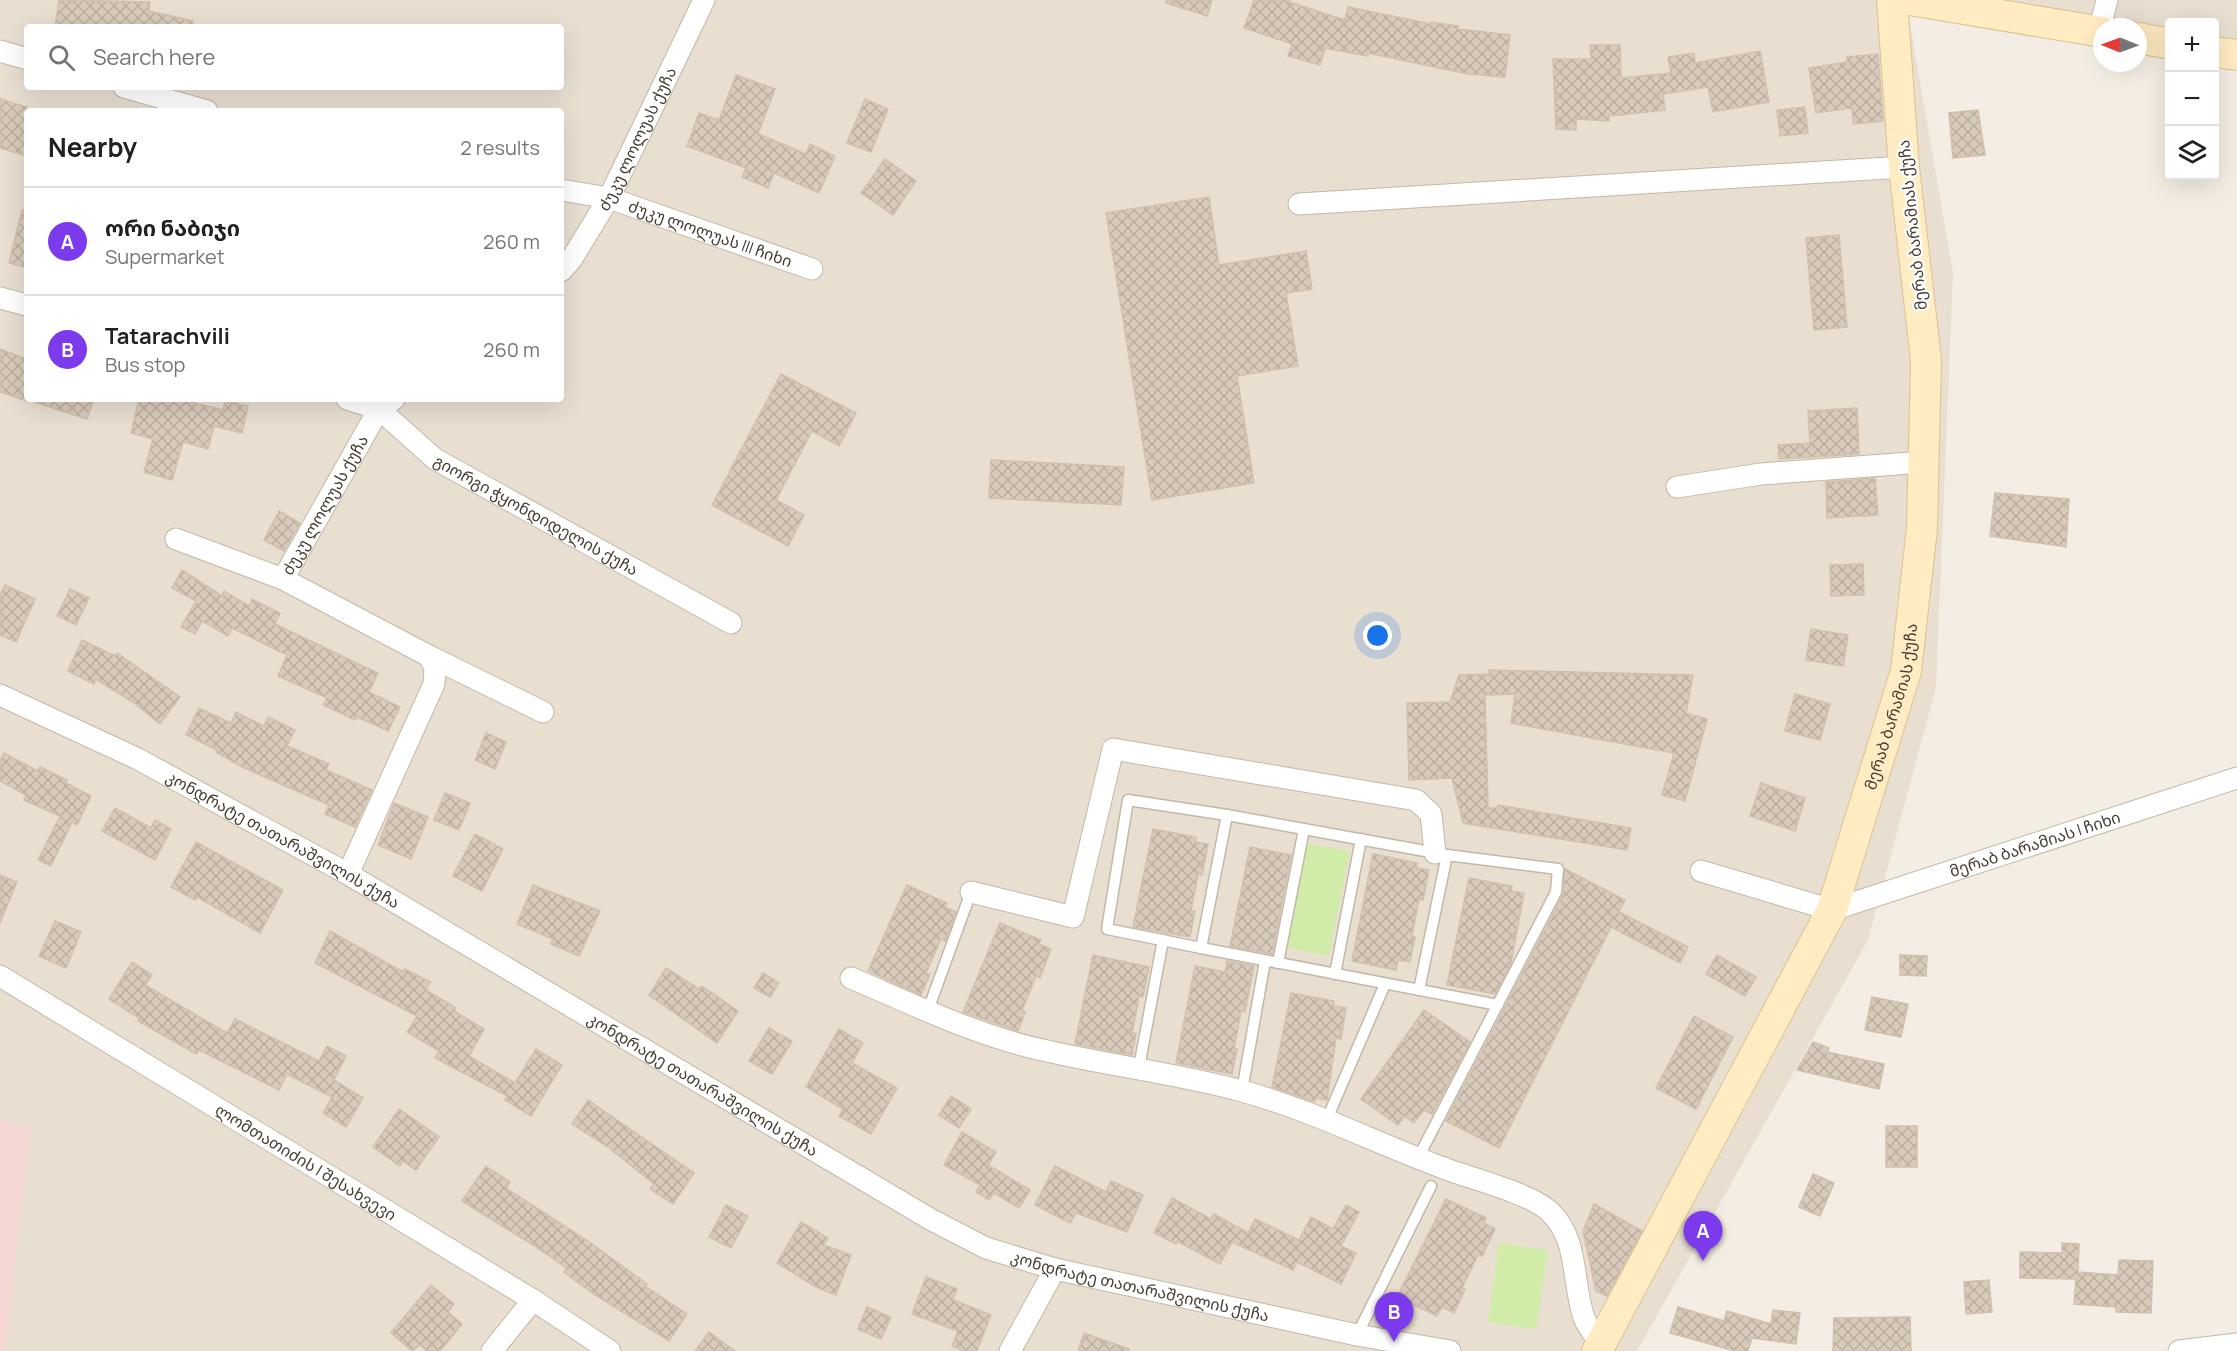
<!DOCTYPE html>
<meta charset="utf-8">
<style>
:root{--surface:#fff;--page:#f6f6f6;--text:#202124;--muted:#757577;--line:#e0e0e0;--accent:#7c3aed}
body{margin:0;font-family:Manrope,"Noto Sans Georgian",sans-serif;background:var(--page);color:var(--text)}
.controls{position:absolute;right:18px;top:18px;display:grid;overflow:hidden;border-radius:6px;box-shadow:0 6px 24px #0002}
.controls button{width:54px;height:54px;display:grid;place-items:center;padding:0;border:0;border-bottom:2px solid var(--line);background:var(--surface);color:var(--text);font:30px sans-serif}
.compass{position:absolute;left:2093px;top:18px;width:54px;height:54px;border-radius:50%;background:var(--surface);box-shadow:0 6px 24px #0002;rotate:271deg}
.you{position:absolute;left:1378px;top:636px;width:21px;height:21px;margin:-15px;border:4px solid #fff;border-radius:50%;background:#1a73e8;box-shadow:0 0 0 9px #1a73e833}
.badge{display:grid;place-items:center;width:39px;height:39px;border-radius:50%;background:var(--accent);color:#fff;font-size:20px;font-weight:700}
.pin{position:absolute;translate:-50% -50px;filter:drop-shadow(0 2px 3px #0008)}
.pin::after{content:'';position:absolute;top:32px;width:21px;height:18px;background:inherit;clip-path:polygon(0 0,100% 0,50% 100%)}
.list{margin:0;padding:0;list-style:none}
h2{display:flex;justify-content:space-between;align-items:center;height:78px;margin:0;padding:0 24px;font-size:26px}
h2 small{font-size:20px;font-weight:400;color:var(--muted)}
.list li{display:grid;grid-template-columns:39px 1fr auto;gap:18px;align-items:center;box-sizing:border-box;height:108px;padding:0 24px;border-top:2px solid var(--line)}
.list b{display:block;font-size:22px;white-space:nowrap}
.list p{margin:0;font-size:20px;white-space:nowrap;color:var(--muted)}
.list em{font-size:20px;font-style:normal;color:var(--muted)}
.icon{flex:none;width:33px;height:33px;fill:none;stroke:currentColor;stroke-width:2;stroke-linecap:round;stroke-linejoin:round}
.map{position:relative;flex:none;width:2237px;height:1351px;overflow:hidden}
.search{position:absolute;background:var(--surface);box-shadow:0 6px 24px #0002;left:24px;top:24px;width:540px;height:66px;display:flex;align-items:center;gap:15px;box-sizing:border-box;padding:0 21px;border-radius:6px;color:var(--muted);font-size:22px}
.panel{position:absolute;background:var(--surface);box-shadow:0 6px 24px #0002;left:24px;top:108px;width:540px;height:294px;border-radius:6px}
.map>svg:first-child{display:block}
</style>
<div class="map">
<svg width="2237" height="1351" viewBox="0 0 2237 1351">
<defs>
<pattern id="building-cross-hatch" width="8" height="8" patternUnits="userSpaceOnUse" patternTransform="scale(1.5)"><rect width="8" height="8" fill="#d9cbbb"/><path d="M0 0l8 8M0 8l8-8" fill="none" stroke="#bcafa1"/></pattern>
</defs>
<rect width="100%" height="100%" fill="#f3ede3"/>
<g fill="#e8dfd1" fill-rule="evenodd">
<path d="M 0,0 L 1906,0 L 1953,274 L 1936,687 L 1868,940 L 1637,1351 L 0,1351 ZM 27,27 L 561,27 L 561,87 L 27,87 ZM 27,111 L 561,111 L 561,399 L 27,399 Z"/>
<polygon points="1970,0 2237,0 2237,41 2215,38 2214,22 2170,22 2169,31"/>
</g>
<polygon fill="#f5d8d5" points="0,1120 31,1127 5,1351 0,1351"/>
<g fill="#d1eba8">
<polygon points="1305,843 1350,851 1329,956 1286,947"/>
<polygon points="1499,1243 1548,1250 1536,1329 1488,1322"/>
</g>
<g fill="url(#building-cross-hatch)" stroke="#d1c0ab" stroke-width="1.5">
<polygon points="59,0 150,2 149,11 193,21 192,27 55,27"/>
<polygon points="1167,0 1212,0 1207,16 1166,3"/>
<polygon points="1254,0 1290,0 1289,2 1345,20 1348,7 1431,24 1431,22 1458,26 1457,29 1510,35 1505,77 1468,74 1368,53 1368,56 1325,48 1320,65 1288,56 1292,44 1244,28"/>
<polygon points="1590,45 1620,45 1621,78 1671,73 1668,57 1694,53 1695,63 1760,51 1769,102 1713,112 1708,87 1663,94 1665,110 1609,116 1609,121 1576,119 1576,130 1556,129 1553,59 1591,59"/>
<polygon points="1878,54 1883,121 1853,124 1852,108 1816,113 1809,68 1847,62 1847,57"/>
<polygon points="736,75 775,89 758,134 806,154 810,144 835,156 819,193 774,173 768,188 742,177 746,168 687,146 699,113 719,120"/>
<polygon points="0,99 27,107 27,156 0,148"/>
<polygon points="865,99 888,109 871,152 847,143"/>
<polygon points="1805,107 1808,133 1780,136 1777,110"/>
<polygon points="1978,110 1985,155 1953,158 1949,113"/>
<polygon points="885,159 916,181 893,215 861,193"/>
<polygon points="1209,197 1219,265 1306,251 1312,289 1286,293 1298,366 1237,376 1254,483 1152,500 1106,213"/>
<polygon points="22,210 27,210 27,268 9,263"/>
<polygon points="1839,235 1847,327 1814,330 1806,238"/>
<polygon points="0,349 27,359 27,401 0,392"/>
<polygon points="781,374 856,413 839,446 812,431 776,500 804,515 788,546 712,505"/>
<polygon points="35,399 94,399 87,419 34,402"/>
<polygon points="139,399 179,399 223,410 225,401 248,406 242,433 214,426 208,449 183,442 172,480 144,472 153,439 131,433"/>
<polygon points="1857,408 1859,454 1779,459 1778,445 1810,443 1808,411"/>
<polygon points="991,460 1124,467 1121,505 989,498"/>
<polygon points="1875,478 1878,515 1827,518 1826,482"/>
<polygon points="1995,493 2069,499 2066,547 1990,536"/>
<polygon points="279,511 300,523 284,551 264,540"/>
<polygon points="1863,564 1864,595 1831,596 1830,565"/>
<polygon points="182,570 222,596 224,591 249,606 252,599 280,613 275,624 378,673 369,692 400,707 388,731 357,717 355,720 323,705 327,698 278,676 287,655 232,628 228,636 202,621 195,634 181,627 196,601 172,588"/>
<polygon points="5,585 35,599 16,642 0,635 0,595"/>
<polygon points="70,589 89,598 76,625 57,616"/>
<polygon points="1811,629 1848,635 1843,666 1806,660"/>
<polygon points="82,640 115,656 117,653 180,697 160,724 134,703 96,679 94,684 68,671"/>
<polygon points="1489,670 1693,675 1686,713 1707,719 1685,801 1662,795 1674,753 1511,723 1515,694 1485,695 1488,808 1497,808 1498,805 1631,828 1627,850 1463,823 1452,778 1409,780 1407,703 1450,702 1459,675 1489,674"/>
<polygon points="1795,694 1830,704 1820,740 1785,731"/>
<polygon points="199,708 231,723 236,712 264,726 268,717 295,730 287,746 329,764 326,770 372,790 355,827 325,814 329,805 244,768 216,752 217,750 186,735"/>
<polygon points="486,733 506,742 495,769 475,760"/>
<polygon points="4,753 38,771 40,767 67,780 66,783 91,796 77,825 72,822 51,866 38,860 60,816 24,800 26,795 0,781 0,761"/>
<polygon points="1761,783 1805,798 1795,831 1750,816"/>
<polygon points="445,793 470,803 459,830 434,820"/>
<polygon points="394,803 428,817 411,859 378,845"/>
<polygon points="115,808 151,828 155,820 171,829 155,860 102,831"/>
<polygon points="1153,829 1196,837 1195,842 1208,844 1202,875 1198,874 1191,911 1195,911 1190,937 1133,927"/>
<polygon points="475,834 503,849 482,891 453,876"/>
<polygon points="196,842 283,890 260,933 197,897 195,900 171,887"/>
<polygon points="1250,847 1291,855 1272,954 1230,946"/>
<polygon points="1373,854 1417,863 1416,868 1429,870 1423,900 1419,899 1412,936 1415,937 1410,962 1398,960 1396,970 1352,961"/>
<polygon points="1565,869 1625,900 1619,912 1688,947 1680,963 1611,927 1499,1148 1446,1121 1563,895"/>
<polygon points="0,875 17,882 0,923"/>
<polygon points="1469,878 1512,886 1511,891 1524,893 1511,963 1495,994 1447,985"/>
<polygon points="533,885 600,911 579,956 551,944 553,939 517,924"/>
<polygon points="907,885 947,903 945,907 956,912 945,941 941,939 926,973 930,974 921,995 868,971"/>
<polygon points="55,921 81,932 66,968 39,956"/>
<polygon points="1000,923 1041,940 1039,944 1051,949 1040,978 1036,976 1022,1011 1025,1012 1018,1031 963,1012"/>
<polygon points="330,931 403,972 405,969 430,982 426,990 456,1008 454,1011 484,1029 469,1056 515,1083 536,1049 562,1065 531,1116 505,1100 507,1096 435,1058 439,1051 407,1032 417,1016 315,963"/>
<polygon points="1093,955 1149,967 1143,997 1139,996 1132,1033 1136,1033 1132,1055 1075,1044"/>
<polygon points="1717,955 1756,977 1745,996 1706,974"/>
<polygon points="1900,955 1927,956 1926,976 1900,975"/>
<polygon points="1227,961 1254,966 1245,1012 1241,1011 1234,1048 1237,1049 1232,1074 1176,1063 1195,966 1225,972"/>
<polygon points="132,962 152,975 145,985 227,1033 235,1019 319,1061 327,1046 346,1056 334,1080 363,1098 346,1127 323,1113 332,1097 287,1074 279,1090 199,1050 196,1054 138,1021 139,1018 109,999"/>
<polygon points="666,968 699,989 702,986 738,1011 717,1043 649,995"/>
<polygon points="763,973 779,983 770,997 754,988"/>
<polygon points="1291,993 1334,1001 1333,1006 1346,1008 1341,1039 1336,1038 1327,1100 1315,1098 1315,1102 1272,1087"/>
<polygon points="1872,997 1908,1004 1901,1037 1865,1030"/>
<polygon points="1424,1010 1470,1042 1432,1114 1424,1110 1414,1123 1404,1116 1398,1125 1361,1099"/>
<polygon points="1694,1016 1733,1037 1696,1109 1656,1088"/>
<polygon points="769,1028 792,1041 772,1074 749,1061"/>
<polygon points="839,1029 863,1043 852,1063 897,1088 871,1134 839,1116 843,1109 806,1087"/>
<polygon points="1813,1042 1829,1048 1827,1052 1884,1064 1879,1089 1797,1070"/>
<polygon points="951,1096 971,1109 959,1128 939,1115"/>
<polygon points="588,1100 694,1173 673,1204 650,1189 654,1184 608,1147 572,1124"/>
<polygon points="399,1109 439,1137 416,1170 403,1161 400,1166 373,1147"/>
<rect x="1886" y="1126" width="31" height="41"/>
<polygon points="962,1132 996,1152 988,1165 1030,1190 1019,1208 994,1193 989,1200 976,1192 980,1185 944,1165"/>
<polygon points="486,1166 510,1182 506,1188 588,1241 647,1284 645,1286 687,1314 669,1341 592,1293 564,1272 567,1268 533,1245 462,1201"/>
<polygon points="1055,1166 1106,1192 1111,1181 1143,1195 1127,1232 1076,1213 1070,1223 1035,1205"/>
<polygon points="1813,1174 1834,1183 1820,1216 1799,1207"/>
<polygon points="1172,1198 1211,1219 1214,1214 1248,1233 1255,1219 1299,1240 1311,1217 1333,1229 1346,1205 1359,1212 1341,1246 1356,1253 1341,1284 1297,1262 1293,1270 1232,1242 1220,1264 1177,1241 1176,1244 1154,1233"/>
<polygon points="1446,1199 1486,1218 1484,1223 1495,1229 1482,1256 1478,1255 1462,1288 1465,1289 1454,1313 1442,1307 1437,1316 1397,1297"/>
<polygon points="1594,1204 1642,1231 1607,1296 1596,1291 1583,1231"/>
<polygon points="726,1205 748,1216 731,1248 709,1237"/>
<polygon points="801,1222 828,1238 824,1245 851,1255 836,1295 816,1287 777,1263"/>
<polygon points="2062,1243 2079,1244 2078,1272 2118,1275 2119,1260 2153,1261 2151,1313 2116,1312 2116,1307 2074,1304 2076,1279 2020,1278 2020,1252 2062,1253"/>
<polygon points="926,1277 957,1289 953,1300 991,1315 977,1351 964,1351 952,1346 958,1331 912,1314"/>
<polygon points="1989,1280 1992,1312 1966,1314 1964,1282"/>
<polygon points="431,1285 454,1304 448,1312 462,1324 440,1351 427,1351 420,1345 412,1351 391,1333"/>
<polygon points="867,1307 891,1317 881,1339 858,1329"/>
<polygon points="1678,1307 1724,1321 1727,1311 1771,1324 1773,1310 1800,1313 1796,1344 1752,1338 1748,1351 1735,1351 1670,1333"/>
<polygon points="1910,1317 1911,1351 1833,1351 1834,1318"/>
<polygon points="709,1332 735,1351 695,1351"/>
<polygon points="1084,1333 1129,1349 1129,1351 1078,1351"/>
</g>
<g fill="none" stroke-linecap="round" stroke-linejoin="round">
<defs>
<g id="lane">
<polyline points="1201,948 1107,929 1128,800 1227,815"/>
<polyline points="1278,963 1304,829"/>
<polyline points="1335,974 1361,839"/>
<polyline points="1419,990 1447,855"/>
<polyline points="928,1010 971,892"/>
<polyline points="1139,1067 1163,940"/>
<polyline points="1242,1091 1265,961"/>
<polyline points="1327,1119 1385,984"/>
<polyline points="1418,1158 1556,892 1558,869 1447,855 1227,815 1201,948 1498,1005"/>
<polyline points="1357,1335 1431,1186"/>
</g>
<g id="street">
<polyline points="2099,32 2107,0"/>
<polyline points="0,51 27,59"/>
<polyline points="124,87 207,111"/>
<path id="s1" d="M 561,190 L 609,198 L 812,269"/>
<polyline points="1299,204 1904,167"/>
<path id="s2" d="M 561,271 L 571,260 L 609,198 L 704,0"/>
<polyline points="0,298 27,305"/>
<path id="s3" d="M 347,399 L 379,409 L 435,459 L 731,623"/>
<polyline points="1677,487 1761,474 1924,462"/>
<polyline points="176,539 283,579"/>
<polyline points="429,656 543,712"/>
<path id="s4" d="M 0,695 L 138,759 L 348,874 L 930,1219 L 986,1248 L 1055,1269 L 1357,1335 L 1450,1351"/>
<path id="s5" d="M 1701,871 L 1832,910 L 2237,778"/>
<path id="s6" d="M 348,874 L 434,684 L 435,668 L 429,656 L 283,579 L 379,409 L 394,399"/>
<polyline points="971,892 1073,917 1113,749 1416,800 1431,814 1435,853"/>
<path id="s7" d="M 0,976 L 533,1300 L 610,1351"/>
<path d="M 851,978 C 912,1004 973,1034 1038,1049 C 1105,1065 1175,1073 1242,1091 C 1311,1110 1374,1142 1441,1167 C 1468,1178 1531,1193 1550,1212 C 1579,1239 1572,1283 1584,1318 C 1588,1327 1595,1336 1601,1345"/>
<polyline points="492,1351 533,1300"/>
<polyline points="1010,1351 1055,1269"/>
<polyline points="2179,1351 2237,1344"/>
</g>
<g id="secondary">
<polyline points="1910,0 2102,32"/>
<polyline points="2138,38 2170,44"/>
<polyline points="2214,52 2237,55"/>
<path id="s8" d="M 1597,1351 L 1832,910 L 1906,671 L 1922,528 L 1926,360 L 1904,167 L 1892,0"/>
</g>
</defs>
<use href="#lane" stroke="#c2b8a8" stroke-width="13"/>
<use href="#street" stroke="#c2b8a8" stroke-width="23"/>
<use href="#secondary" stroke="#dbc291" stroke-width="32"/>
<use href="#lane" stroke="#fff" stroke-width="10"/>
<use href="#street" stroke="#fff" stroke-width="21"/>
<use href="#secondary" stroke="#ffecc2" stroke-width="30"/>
</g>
<g text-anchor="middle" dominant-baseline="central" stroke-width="4.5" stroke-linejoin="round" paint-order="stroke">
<g font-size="16" fill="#463d33" stroke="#fff">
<text stroke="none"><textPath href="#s2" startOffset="153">ძუკუ ლოლუას ქუჩა</textPath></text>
<text transform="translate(1912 225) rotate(-96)">მერაბ ბარამიას ქუჩა</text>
<text stroke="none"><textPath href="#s1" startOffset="156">ძუკუ ლოლუას III ჩიხი</textPath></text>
<text stroke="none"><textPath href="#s6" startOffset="488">ძუკუ ლოლუას ქუჩა</textPath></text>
<text stroke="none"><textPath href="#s3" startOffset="224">გიორგი ჭყონდიდელის ქუჩა</textPath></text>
<text stroke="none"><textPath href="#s8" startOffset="712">მერაბ ბარამიას ქუჩა</textPath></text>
<text stroke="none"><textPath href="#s4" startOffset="318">კონდრატე თათარაშვილის ქუჩა</textPath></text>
<text stroke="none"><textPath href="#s5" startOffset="350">მერაბ ბარამიას I ჩიხი</textPath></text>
<text stroke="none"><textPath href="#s4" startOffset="804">კონდრატე თათარაშვილის ქუჩა</textPath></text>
<text stroke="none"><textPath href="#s7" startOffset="358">ლომთათიძის I შესახვევი</textPath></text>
<text stroke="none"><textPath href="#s4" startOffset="1290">კონდრატე თათარაშვილის ქუჩა</textPath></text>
</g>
</g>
</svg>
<div class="controls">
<button>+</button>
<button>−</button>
<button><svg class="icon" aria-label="layers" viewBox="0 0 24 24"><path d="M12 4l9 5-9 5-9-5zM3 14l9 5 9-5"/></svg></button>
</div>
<svg class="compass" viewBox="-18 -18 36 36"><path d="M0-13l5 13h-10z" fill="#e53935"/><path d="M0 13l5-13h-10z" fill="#757577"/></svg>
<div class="you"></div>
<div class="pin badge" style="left:1703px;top:1261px">A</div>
<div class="pin badge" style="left:1394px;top:1342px">B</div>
<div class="search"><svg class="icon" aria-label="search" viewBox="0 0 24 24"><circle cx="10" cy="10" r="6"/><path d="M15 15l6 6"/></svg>Search here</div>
<section class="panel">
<h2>Nearby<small>2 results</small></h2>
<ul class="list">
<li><span class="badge">A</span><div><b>ორი ნაბიჯი</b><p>Supermarket</p></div><em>260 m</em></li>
<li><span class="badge">B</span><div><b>Tatarachvili</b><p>Bus stop</p></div><em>260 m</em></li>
</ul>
</section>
</div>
